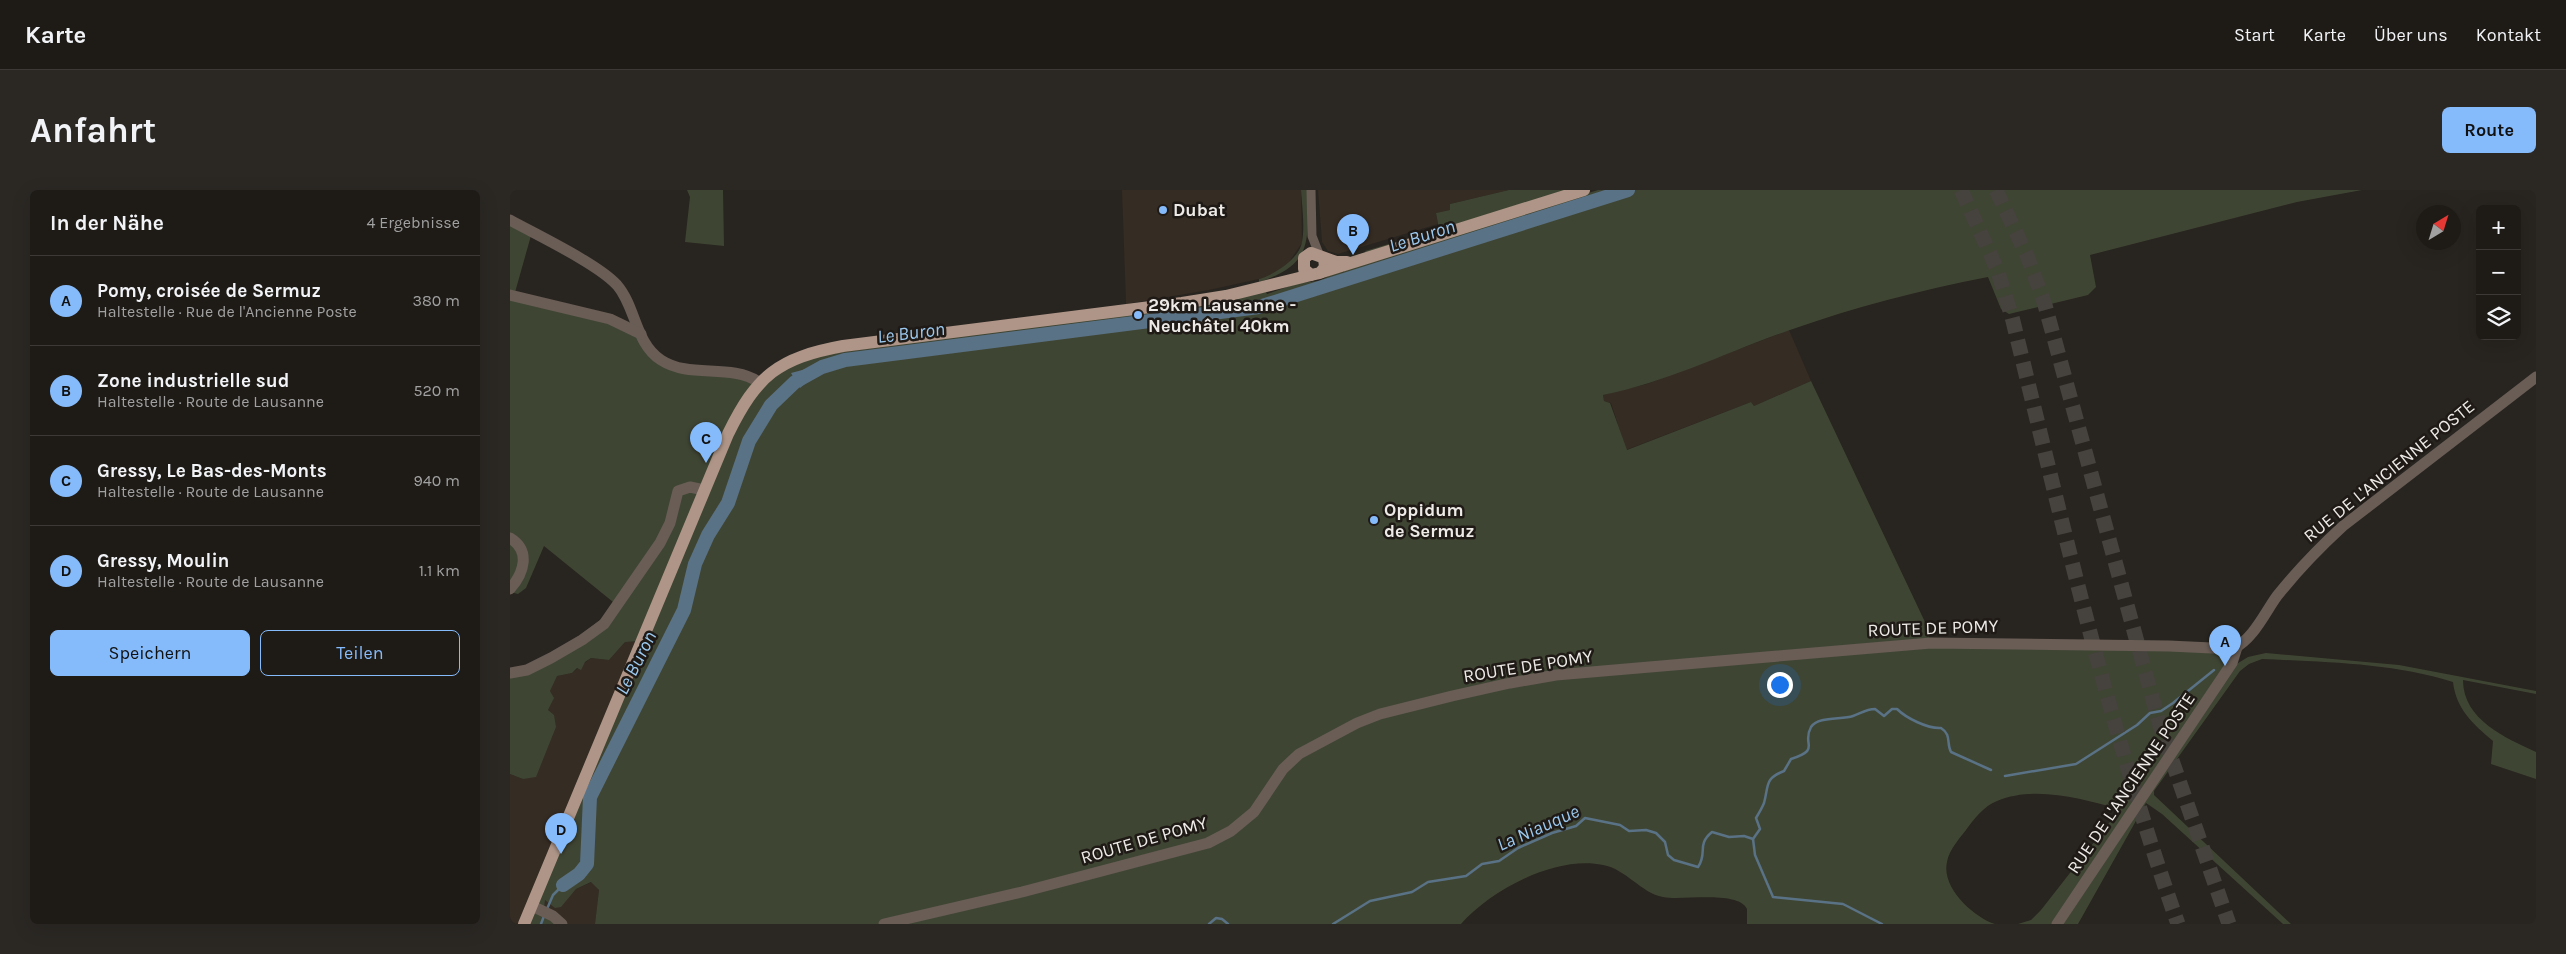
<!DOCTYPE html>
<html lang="de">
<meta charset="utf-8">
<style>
:root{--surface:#1e1b17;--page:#2b2824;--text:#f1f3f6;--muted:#a1a1a1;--line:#3c3936;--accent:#86bbfb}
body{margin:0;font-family:Karla,sans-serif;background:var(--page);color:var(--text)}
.controls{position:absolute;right:15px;top:15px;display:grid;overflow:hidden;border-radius:8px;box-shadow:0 5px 20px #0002}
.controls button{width:45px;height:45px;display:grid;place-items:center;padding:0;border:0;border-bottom:1px solid var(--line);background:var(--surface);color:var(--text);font:25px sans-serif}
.compass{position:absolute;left:1906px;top:15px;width:45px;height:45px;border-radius:50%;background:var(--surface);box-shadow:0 5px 20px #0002;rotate:38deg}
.you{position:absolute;left:1269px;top:494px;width:18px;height:18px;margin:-12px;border:4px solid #fff;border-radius:50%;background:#1a73e8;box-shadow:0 0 0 8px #1a73e833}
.badge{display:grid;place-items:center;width:32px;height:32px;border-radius:50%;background:var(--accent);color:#111;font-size:16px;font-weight:700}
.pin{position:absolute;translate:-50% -41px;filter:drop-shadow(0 1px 2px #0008)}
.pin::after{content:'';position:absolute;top:26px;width:18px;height:15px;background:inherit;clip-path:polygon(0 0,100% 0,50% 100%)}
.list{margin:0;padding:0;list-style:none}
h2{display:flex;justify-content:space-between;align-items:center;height:65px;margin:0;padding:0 20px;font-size:21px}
h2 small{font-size:16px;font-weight:400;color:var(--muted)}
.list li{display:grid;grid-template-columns:32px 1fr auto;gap:15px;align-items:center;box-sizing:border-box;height:90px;padding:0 20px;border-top:1px solid var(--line)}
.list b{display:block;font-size:19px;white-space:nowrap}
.list p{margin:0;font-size:16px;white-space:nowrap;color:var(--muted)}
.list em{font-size:16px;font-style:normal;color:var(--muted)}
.actions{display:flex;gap:10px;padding:15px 20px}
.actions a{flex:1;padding:11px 0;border:1px solid var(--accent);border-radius:8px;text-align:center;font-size:18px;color:var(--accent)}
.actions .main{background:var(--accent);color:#111}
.icon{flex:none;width:28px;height:28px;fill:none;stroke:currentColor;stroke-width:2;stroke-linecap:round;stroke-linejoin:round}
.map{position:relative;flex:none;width:2026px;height:734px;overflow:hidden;border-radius:8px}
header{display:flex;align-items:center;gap:30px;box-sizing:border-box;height:70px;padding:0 25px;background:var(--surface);border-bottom:1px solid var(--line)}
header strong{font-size:24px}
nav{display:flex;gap:28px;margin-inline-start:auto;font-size:18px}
.intro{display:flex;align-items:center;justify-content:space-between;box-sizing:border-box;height:120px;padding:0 30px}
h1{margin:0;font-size:35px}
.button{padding:12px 22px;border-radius:8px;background:var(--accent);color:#111;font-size:18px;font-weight:700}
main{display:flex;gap:30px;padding:0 30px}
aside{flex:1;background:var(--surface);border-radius:8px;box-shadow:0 5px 20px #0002}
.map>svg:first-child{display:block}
</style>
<header>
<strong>Karte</strong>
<nav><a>Start</a><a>Karte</a><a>Über uns</a><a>Kontakt</a></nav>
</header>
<div class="intro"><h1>Anfahrt</h1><a class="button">Route</a></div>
<main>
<aside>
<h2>In der Nähe<small>4 Ergebnisse</small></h2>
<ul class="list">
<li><span class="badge">A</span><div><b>Pomy, croisée de Sermuz</b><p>Haltestelle · Rue de l'Ancienne Poste</p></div><em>380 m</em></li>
<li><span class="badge">B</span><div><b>Zone industrielle sud</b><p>Haltestelle · Route de Lausanne</p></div><em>520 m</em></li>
<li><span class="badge">C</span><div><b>Gressy, Le Bas-des-Monts</b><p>Haltestelle · Route de Lausanne</p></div><em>940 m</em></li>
<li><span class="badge">D</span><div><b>Gressy, Moulin</b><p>Haltestelle · Route de Lausanne</p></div><em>1.1 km</em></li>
</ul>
<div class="actions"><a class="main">Speichern</a><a>Teilen</a></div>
</aside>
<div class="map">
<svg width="2026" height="734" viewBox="0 0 2026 734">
<rect width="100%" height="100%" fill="#28241f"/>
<g fill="#352c23">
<polygon points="612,0 791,0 792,53 777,75 758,87 699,100 616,114"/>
<polygon points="808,0 999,0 940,14 941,20 926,23 928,34 828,64 818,61 812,52"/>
<polygon points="1279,140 1301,191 1244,216 1241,212 1116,260 1101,213 1094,211 1093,205 1137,194"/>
<polygon points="132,451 14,734 0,734 0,584 13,589 45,537 38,520 43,509 40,501 43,491 47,486 62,483 81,468 99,470 115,452"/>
<polygon points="82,692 89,700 85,734 52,734 34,721 35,710 50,717 66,699"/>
</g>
<g fill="#3f4533">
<polygon points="177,0 213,0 214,56 175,52 180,7"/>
<path d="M 791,0 L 797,0 C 798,51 804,74 749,92 L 749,89 C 764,85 790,68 792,52 C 795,36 792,16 791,0 Z"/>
<polygon points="999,0 1061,0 856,63 855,61 929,39 926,23 940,20 940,14"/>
<path d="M 1088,0 L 1852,0 L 1787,12 L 1580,65 L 1586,97 L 1578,105 L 1499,124 L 1491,119 L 1478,87 C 1411,100 1345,117 1280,140 C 1217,162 1158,192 1093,205 L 1094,211 L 1100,213 L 1117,260 L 1241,212 L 1244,216 L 1301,191 L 1415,432 L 1421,453 L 1727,457 L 1543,734 L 1508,734 L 1521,730 L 1531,720 L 1610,619 C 1571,609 1526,595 1487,611 C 1474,616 1464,629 1456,640 C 1449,649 1439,660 1437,672 C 1431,698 1464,727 1485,734 L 1237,734 L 1237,719 C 1228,700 1171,711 1153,707 C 1131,703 1116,679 1093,675 C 1046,665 981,700 951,734 L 85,734 L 89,700 L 81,692 L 66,699 L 51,717 L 45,718 L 35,710 L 34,721 L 52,734 L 14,734 L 131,451 L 115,452 L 99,470 L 81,468 L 75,472 L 71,480 L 67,478 L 62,483 L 47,486 L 40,501 L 44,508 L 38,520 L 44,525 L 46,537 L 26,587 L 13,589 L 0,584 L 0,483 L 41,468 L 108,416 L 34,356 L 16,398 L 8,404 L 0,402 L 0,30 L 22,42 L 4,106 L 109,132 L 150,169 L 244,189 L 284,169 L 756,102 L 757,104 L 788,93 L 809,91 L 825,83 L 834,82 L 834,80 Z"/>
<path d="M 1756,463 L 1889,475 L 2026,501 L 2026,504 L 1953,490 C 1953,530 1996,548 2026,562 L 2026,589 L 1981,574 L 1983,551 C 1963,534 1946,519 1943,492 C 1882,473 1816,472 1752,469 L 1739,474 L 1730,481 L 1644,601 L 1644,605 L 1781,734 L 1773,734 L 1652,624 L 1636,613 L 1568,734 L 1550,734 L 1725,475 L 1738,467 Z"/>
</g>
<polygon fill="#5a7286" points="300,178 303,187 290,198 281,183"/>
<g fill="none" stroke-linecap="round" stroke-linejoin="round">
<g stroke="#5a7286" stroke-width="2.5">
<polyline points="1495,586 1566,574 1627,535 1640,523 1651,521 1663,513 1704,480"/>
<polyline points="37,719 43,705 53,695"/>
<polyline points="31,734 34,726"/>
<polyline points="699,734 706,728 712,729 718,734"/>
<path d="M 823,734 L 860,711 L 902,702 L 918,692 L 956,686 L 972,674 L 989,671 L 1008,658 L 1042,643 L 1066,636 L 1075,628 L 1110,635 L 1119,641 L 1136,640 L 1146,643 L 1155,652 L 1158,665 L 1164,670 L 1188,677 C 1198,663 1186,655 1202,642 L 1219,647 L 1234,646 L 1243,649"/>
<path d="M 1372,734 L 1333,714 L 1263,707 L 1245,665 L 1243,649 L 1250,639 L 1246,628 C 1249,623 1252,618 1254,613 C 1259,595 1254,589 1274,581 L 1281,569 C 1312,559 1291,555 1301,537 C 1308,526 1332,530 1343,526 C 1351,523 1357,519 1365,519 L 1374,526 L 1382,519 L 1387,519 C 1396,528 1418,539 1431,538 C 1442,545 1436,553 1441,562 L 1481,580"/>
</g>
<polyline stroke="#5a7286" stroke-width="14" points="53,695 69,684 77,674 80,607 174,420 185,374 198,345 218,313 239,251 261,215 285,192 312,177 335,170 749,117 1118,0"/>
<g stroke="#46423d" stroke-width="15" stroke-dasharray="15 8" stroke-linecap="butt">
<path d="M 1451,0 L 1487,79 L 1502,127 C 1552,331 1598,536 1668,734"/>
<polyline points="1486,0 1518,68 1535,115 1650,536 1719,734"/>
</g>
<polyline stroke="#695d56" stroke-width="9" points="801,0 802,46 809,64"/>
<g stroke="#695d56" stroke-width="11">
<path d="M 0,30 C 27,45 88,74 107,95 C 126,117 125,153 151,170 C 180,189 220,173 249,192"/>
<polyline points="0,105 100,129 131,144"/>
<path d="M 0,348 C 21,361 14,383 0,399"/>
<polyline points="0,483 17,480 41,468 72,450 94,434 150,353 160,333 168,301 180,297 194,300"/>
<polyline points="22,716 43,726 52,734"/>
<path d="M 374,734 L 512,702 L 698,653 L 721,641 L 744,622 L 773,579 L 789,564 L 847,533 L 870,524 L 942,506 L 1000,493 L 1046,485 L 1421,453 L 1659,456 L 1723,459 C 1744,448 1754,424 1767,406 C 1787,381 1809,358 1833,336 L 2026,187"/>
<polyline points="1547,734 1722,473 1727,457"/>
</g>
<g stroke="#ae9587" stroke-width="12">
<polyline points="814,68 815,77 810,83 801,85 794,79 794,68 801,63 826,72 837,72"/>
<polyline points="812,82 1074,0"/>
<path d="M 14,734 L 218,244 C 247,185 268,168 333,156 L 672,113 L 716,106 L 801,85"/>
</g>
</g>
<g fill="#86bbfb" stroke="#1f1a16" stroke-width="2">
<circle cx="653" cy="20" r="5"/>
<circle cx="628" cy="125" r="5"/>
<circle cx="864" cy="330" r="5"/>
</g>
<g text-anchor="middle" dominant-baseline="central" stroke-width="5" stroke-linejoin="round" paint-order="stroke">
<g font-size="18" font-weight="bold" fill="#edeae7" stroke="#1f1a16" text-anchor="start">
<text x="663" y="20">Dubat</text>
<text x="638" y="115">29km Lausanne -<tspan x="638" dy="21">Neuchâtel 40km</tspan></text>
<text x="874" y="320">Oppidum<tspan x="874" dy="21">de Sermuz</tspan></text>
</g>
<g font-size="18" fill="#edeae7" stroke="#1f1a16">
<text transform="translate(1879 281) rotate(-39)">RUE DE L'ANCIENNE POSTE</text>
<text transform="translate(1423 438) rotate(-2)">ROUTE DE POMY</text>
<text transform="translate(1018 476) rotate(-9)">ROUTE DE POMY</text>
<text transform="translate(1621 593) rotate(-56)">RUE DE L'ANCIENNE POSTE</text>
<text transform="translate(634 650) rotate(-16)">ROUTE DE POMY</text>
</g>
<g font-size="19" font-style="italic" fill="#9bc9ef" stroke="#1f1a16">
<text transform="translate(912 46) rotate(-18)">Le Buron</text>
<text transform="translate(401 143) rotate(-7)">Le Buron</text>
<text transform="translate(126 473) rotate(-63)">Le Buron</text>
<text transform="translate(1028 638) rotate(-24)">La Niauque</text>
</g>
</g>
</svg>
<div class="controls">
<button>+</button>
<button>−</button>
<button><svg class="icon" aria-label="layers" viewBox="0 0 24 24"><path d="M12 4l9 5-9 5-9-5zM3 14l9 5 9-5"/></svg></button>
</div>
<svg class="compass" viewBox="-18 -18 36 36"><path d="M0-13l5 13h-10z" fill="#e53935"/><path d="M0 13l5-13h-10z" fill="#a1a1a1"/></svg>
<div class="you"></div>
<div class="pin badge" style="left:1715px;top:476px">A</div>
<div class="pin badge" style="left:843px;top:65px">B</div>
<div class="pin badge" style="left:196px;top:273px">C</div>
<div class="pin badge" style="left:51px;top:664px">D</div>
</div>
</main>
